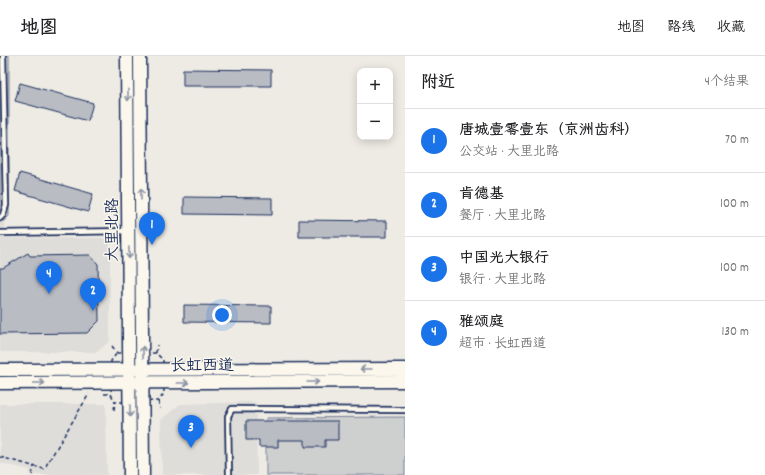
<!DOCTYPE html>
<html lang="zh">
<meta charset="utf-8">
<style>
:root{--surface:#fff;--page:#f6f6f6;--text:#202124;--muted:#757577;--line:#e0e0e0;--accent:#1a73e8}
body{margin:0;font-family:Dekko,"LXGW WenKai TC",sans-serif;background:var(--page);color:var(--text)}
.controls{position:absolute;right:12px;top:12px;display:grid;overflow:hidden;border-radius:8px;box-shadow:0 2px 10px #0003}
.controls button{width:36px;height:36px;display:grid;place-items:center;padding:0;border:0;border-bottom:1px solid var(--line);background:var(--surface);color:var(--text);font:20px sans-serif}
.you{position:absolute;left:222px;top:259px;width:14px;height:14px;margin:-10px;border:3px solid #fff;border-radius:50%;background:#1a73e8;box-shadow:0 0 0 6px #1a73e833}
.badge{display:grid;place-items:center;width:26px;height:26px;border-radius:50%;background:var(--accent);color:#fff;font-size:13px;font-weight:700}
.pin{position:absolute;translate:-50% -33px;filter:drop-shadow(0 1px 2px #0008)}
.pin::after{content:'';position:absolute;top:21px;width:14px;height:12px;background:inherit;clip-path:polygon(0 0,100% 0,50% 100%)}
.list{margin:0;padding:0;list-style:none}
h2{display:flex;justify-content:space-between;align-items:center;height:52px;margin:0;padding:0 16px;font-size:17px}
h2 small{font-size:13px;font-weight:400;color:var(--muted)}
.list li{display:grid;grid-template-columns:26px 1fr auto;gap:12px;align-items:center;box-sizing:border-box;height:64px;padding:0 16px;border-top:1px solid var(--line)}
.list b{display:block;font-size:15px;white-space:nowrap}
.list p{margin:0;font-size:13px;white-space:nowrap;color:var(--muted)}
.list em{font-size:13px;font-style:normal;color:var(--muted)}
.map{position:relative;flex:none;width:405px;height:419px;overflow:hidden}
header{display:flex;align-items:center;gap:24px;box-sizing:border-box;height:56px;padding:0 20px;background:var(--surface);border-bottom:1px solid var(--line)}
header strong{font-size:19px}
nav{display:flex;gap:22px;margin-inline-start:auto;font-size:14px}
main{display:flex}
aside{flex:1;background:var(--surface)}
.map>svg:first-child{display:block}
</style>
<header>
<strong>地图</strong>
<nav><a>地图</a><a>路线</a><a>收藏</a></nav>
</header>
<main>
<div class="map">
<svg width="405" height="419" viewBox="0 0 405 419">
<rect width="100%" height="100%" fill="#eeebe4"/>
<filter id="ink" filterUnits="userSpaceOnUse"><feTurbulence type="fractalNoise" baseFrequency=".025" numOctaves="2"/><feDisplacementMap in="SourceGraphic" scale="8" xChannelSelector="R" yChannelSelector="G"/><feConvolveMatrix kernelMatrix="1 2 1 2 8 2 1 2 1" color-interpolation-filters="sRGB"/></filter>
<g filter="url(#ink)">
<g fill="#deddda">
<polygon points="0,165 4,165 4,182 110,182 110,285 97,296 0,296"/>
<polygon points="256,346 257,419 162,419 161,364 180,348"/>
<polygon points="0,348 106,348 107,419 30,419 30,414 0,407"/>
</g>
<g fill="#cecfcf" stroke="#747f96">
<polygon points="0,0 9,0 9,160 4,165 0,165"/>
<polygon points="405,361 405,419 266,419 266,362"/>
</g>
<g fill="#b9bcc3" stroke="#1b2f5e">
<polygon points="183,13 271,14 271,30 183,30"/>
<polygon points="20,27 93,47 88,65 15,45"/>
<polygon points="20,117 93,138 88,156 15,135"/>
<polygon points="184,141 272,142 272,159 184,158"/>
<polygon points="299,164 387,165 387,181 299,181"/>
<polygon points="28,197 30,200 90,199 98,208 99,265 87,277 0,278 0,212 3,212"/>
<polygon points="184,249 271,250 271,267 184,266"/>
<polygon points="246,365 338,365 338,384 325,384 325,391 305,391 305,384 278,384 278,391 259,391 259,384 246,384"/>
</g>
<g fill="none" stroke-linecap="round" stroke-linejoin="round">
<defs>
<g id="service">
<polyline points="0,162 3,159 6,149 3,0"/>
<polyline points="0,177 128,175"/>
<polyline points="229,419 228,360 232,353 405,354"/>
</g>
<g id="secondary">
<polyline points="127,0 130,419"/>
<polyline points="140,0 143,419"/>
<polyline points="0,314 405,313"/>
<polyline points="0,327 405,325"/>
</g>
</defs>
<use href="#service" stroke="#1b2f5e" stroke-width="8"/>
<use href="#secondary" stroke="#1b2f5e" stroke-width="15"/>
<g stroke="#1b2f5e" stroke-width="1.5" stroke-dasharray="4 3" stroke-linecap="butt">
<polyline points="112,290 117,297"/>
<polygon points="117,297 156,297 163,304 164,338 158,345 115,346 111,338 111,305"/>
<polyline points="156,297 157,289"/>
<polyline points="104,338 110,338"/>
<polyline points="158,345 160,353"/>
<polyline points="114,354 115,346"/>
<polyline points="0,401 44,413 89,338"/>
<polyline points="32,419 34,410"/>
</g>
<use href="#service" stroke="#fbf7ec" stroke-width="4.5"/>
<use href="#secondary" stroke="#fbf7ec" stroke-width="12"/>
</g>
<defs><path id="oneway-shaft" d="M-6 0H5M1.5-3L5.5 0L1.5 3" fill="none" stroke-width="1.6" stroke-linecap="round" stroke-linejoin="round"/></defs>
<g stroke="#8b93a5">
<use href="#oneway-shaft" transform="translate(128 39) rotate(90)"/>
<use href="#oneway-shaft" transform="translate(141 138) rotate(-90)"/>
<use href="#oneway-shaft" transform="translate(129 197) rotate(89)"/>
<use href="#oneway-shaft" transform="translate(143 296) rotate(-91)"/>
<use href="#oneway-shaft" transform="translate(366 313) rotate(180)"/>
<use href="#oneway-shaft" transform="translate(313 326)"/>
<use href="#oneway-shaft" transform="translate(39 327)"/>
<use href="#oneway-shaft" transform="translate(183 327)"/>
<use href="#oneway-shaft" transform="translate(130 355) rotate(90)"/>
</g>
</g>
<g text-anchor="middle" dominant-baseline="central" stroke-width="3" stroke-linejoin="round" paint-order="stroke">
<g font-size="16" fill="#1b2f5e" stroke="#fbf7ec">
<text transform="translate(113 174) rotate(-90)">大里北路</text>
<text x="202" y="310">长虹西道</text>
</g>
</g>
</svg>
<div class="controls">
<button>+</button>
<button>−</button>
</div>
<div class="you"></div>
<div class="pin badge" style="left:152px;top:189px">1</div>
<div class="pin badge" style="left:93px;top:255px">2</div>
<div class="pin badge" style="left:191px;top:392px">3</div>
<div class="pin badge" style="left:49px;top:238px">4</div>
</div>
<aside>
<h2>附近<small>4个结果</small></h2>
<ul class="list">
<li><span class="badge">1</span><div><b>唐城壹零壹东（京洲齿科）</b><p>公交站 · 大里北路</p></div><em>70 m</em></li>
<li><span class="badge">2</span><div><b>肯德基</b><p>餐厅 · 大里北路</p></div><em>100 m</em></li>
<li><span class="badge">3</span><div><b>中国光大银行</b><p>银行 · 大里北路</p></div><em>100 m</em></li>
<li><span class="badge">4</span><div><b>雅颂庭</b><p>超市 · 长虹西道</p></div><em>130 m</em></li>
</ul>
</aside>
</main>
